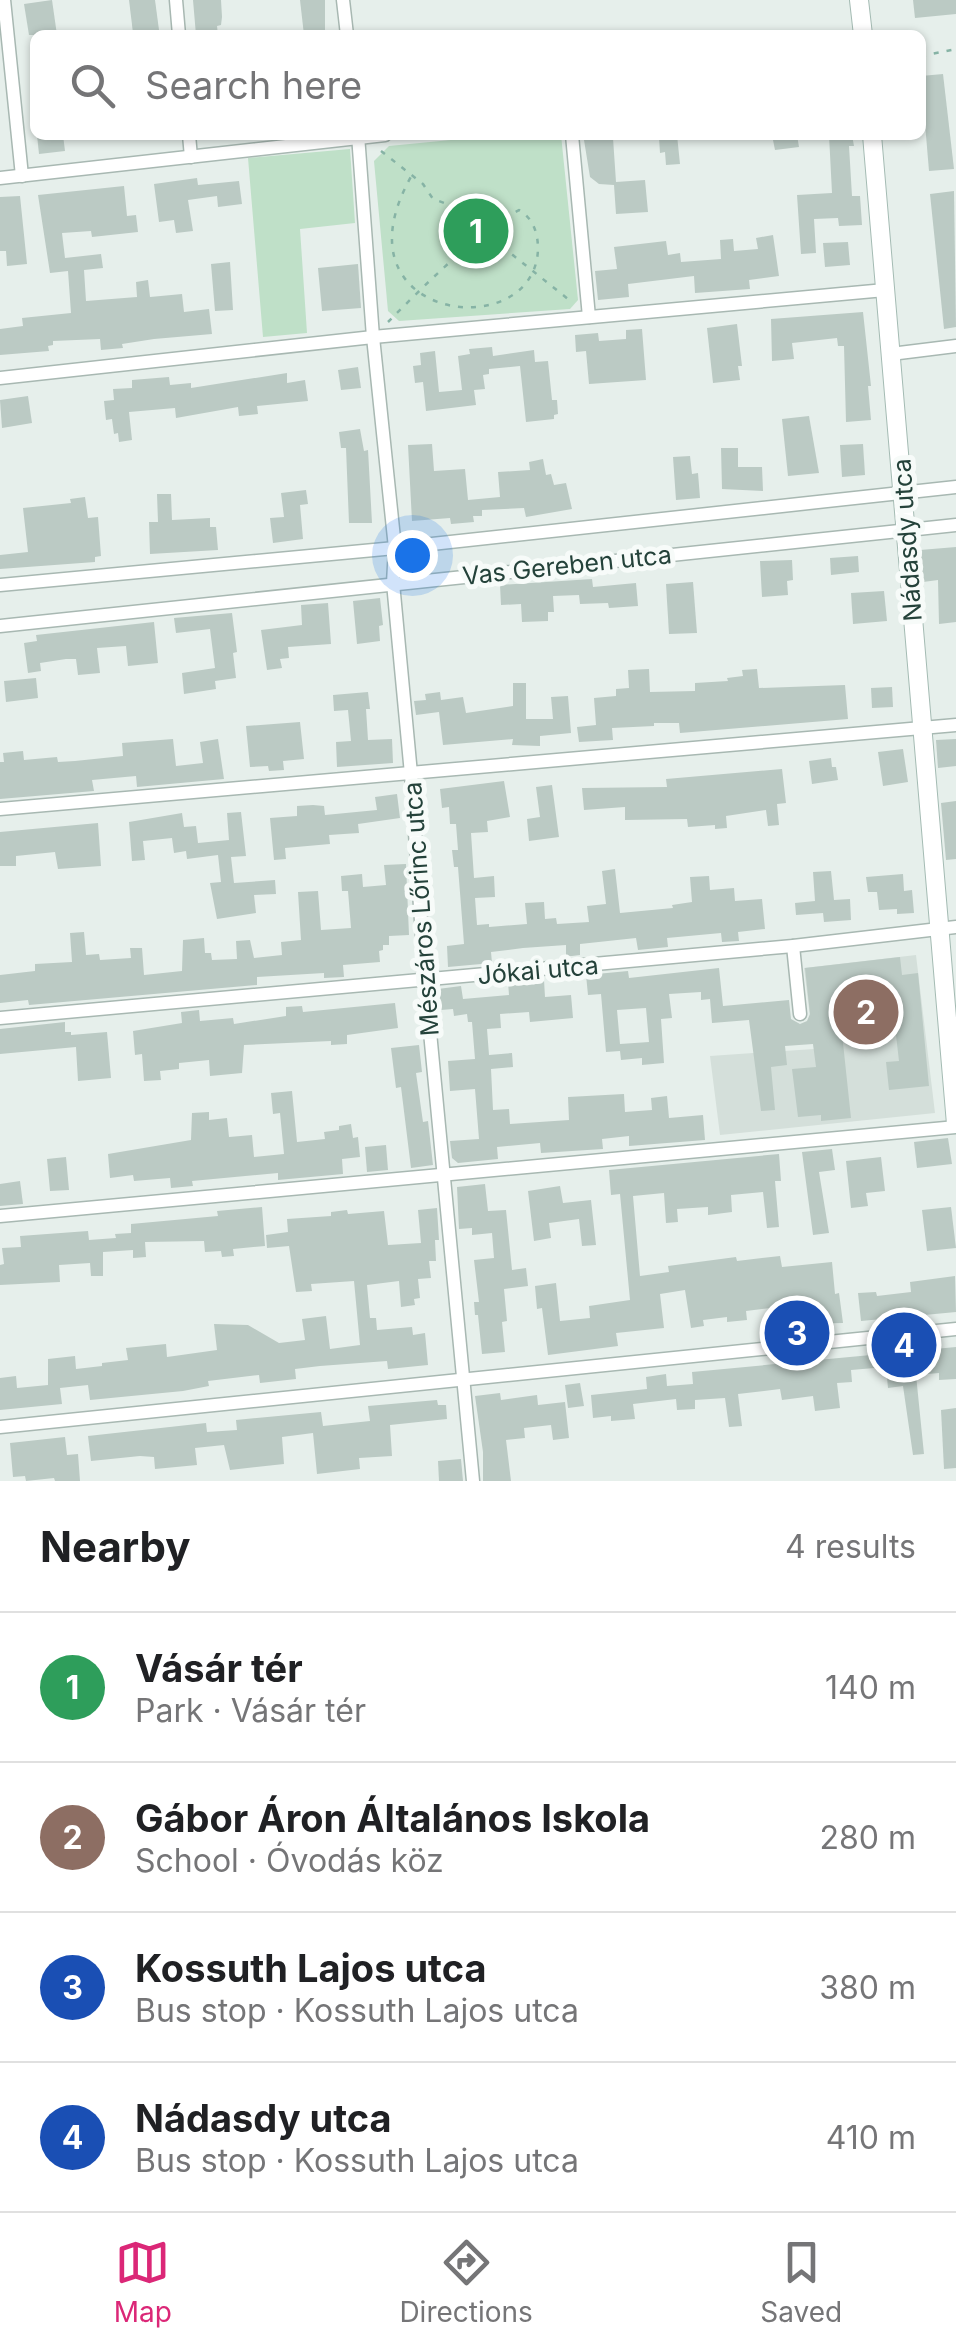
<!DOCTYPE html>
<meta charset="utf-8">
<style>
:root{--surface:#fff;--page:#f2f2f2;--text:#202124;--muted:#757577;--line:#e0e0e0;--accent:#db2777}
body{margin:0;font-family:Inter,sans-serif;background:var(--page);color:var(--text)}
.you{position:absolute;left:412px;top:555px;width:35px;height:35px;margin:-25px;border:8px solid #fff;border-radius:50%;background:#1a73e8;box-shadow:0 0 0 15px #1a73e833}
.badge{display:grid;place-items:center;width:65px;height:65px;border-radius:50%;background:var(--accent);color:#fff;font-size:32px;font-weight:700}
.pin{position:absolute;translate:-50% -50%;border:5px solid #fff;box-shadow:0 2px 10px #0006}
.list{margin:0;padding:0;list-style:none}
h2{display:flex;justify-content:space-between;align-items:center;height:130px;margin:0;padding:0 40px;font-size:42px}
h2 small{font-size:32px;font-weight:400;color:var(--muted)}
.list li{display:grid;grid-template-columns:65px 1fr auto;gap:30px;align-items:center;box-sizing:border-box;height:150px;padding:0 40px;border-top:2px solid var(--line)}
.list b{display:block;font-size:38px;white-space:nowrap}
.list p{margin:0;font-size:32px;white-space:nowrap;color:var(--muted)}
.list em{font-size:32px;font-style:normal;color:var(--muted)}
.icon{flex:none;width:55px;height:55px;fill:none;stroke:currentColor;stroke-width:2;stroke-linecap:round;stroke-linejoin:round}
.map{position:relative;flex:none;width:956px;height:1481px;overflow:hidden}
.search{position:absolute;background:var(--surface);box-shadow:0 2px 8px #0004;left:30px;right:30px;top:30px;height:110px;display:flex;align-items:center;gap:25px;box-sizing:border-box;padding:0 35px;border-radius:15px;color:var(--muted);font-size:38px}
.sheet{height:730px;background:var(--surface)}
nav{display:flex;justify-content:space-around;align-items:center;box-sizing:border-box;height:140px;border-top:2px solid var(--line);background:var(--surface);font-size:28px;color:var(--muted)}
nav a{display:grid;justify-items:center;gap:5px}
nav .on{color:var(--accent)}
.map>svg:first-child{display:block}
</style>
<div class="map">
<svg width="956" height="1481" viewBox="0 0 956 1481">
<rect width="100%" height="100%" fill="#e6efeb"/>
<polygon fill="#d4dfda" points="916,955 935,1113 720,1135 710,1056 814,1049 804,968"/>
<g fill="#bfe0c8">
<polygon points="502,135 561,135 578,300 570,309 399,321 388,311 374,161 389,146"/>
<polygon points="350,149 355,223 300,229 307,333 263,337 248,158"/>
</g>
<g fill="#bbcac4" fill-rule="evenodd">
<polygon points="52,0 57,35 29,35 24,4"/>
<polygon points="129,0 155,0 159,30 133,33"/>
<polygon points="193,0 221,0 222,17 221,25 217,26 218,35 196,35"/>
<polygon points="300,0 325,0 325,35 304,35"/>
<polygon points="913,0 956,0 956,14 915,18"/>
<polygon points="943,74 954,169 929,171 921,76"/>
<polygon points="37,135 63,135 65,151 39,154"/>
<polygon points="663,135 677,135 680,164 666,165 665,152 660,153 659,137"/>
<polygon points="772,135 797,135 799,147 775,150"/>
<polygon points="829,135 852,135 854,146 849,146 852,196 860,196 862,225 839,226 838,218 814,219 816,253 801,254 797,195 832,193"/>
<polygon points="613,138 616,182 645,180 648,212 616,214 614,185 599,184 590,177 584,140"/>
<polygon points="197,178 198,185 239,181 242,204 218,207 217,196 188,200 193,231 176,233 174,220 159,222 154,184"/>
<polygon points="124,186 127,216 136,215 138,232 92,237 91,231 62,233 65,258 101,254 103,268 84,270 86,301 137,297 136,282 148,280 150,297 182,294 184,312 209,309 212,334 154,339 122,344 123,348 101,350 100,339 53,341 53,345 48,346 49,351 0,355 0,329 23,326 22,318 71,313 68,271 50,273 38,195"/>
<polygon points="954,191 956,327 944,329 930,194"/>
<polygon points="20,196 27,264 7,266 6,251 0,251 0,197"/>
<polygon points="773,235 779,276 749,280 750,289 695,293 694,276 628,284 629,297 598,300 595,271 617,269 614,247 666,241 668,255 680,253 681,262 721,259 720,240 733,239 734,251 758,249 756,238"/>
<polygon points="848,242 850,265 825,267 823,243"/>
<polygon points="230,262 233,310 215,311 211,264"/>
<polygon points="358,264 361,308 322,311 318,268"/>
<polygon points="863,312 871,386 868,386 871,420 846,422 844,346 838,346 837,338 792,343 794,359 772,361 771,319"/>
<polygon points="737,324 742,366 738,366 740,380 713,383 707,328"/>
<polygon points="642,329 646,380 589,384 586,351 576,352 575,335 598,333 599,341 626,339 626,330"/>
<polygon points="492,347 493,356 534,350 535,362 548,361 552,400 557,400 558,414 554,415 554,419 526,422 520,366 489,369 489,374 483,375 485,389 474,390 476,405 426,411 423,382 415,383 413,366 421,365 420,353 435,351 439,392 462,390 458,356 470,354 469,349"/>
<polygon points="358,367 361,388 341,390 338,370"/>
<polygon points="287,373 287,383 305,380 308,401 257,406 258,414 239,416 238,407 176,418 175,408 129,412 132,440 119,442 118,433 114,434 112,419 106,420 104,401 114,400 113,389 132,388 132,380 169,377 170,385 191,383 191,388"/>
<polygon points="28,396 32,423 2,428 0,400"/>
<polygon points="809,416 819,473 788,476 782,419"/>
<polygon points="360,429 364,451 368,450 372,523 349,523 346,448 341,448 339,432"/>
<polygon points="432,444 434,471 465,469 468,500 500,497 498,472 530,470 529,462 543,459 546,475 551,474 554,485 566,483 572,509 526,517 524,508 482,510 482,516 473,516 474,522 451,524 450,518 412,521 408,445"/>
<polygon points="863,444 865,475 842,477 840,445"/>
<polygon points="721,448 738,448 738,467 762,467 763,491 722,489"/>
<polygon points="690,456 692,474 698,473 700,498 676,500 673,457"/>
<polygon points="306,490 308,504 300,505 303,539 273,543 270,518 284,517 281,493"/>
<polygon points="157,494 171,494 172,520 210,518 210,527 216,527 218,550 150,554 149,522 158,522"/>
<polygon points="85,497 88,518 98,517 101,556 95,557 95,562 0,569 0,555 28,552 23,508 71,503 70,499"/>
<polygon points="956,547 956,622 939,624 938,580 923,582 920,550"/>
<polygon points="858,556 859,572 831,575 830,558"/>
<polygon points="792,560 793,580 787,581 788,595 762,597 760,561"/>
<polygon points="592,579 593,587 636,583 638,606 609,608 608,603 580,604 579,595 553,596 554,612 548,612 548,621 522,622 521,604 501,605 500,585"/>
<polygon points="693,582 697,633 669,634 666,584"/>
<polygon points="884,591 887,621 853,624 851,593"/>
<polygon points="380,598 383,625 379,626 380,641 357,644 353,601"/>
<polygon points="328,603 331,644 288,647 289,658 280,659 282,668 267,670 261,630 302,625 301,605"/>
<polygon points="232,613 237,652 233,653 236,678 215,681 216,689 184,694 182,673 215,668 210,629 176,633 174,618"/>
<polygon points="154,622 158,663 128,666 126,646 97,648 100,673 78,675 76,659 66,659 40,663 41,671 28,673 24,643 37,641 36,635"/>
<polygon points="649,669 650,692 695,691 695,683 728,681 727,678 743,676 742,670 757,669 759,688 845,685 848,719 680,733 679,723 654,723 654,726 612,728 613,740 579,742 577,727 596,725 594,698 616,696 616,689 629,688 628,670"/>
<polygon points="36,678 38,698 6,702 4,681"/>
<polygon points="513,683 526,683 526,719 553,719 551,697 568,696 571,733 540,736 540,746 512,745 513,739 443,745 439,712 416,715 414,701 426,700 425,694 440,692 441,700 463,697 466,713 513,706"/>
<polygon points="892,687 893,707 872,708 871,688"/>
<polygon points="368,692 370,709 366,709 368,740 392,739 393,763 337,767 336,742 351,741 348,710 334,711 333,695"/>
<polygon points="300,722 304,759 283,761 284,770 269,771 268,766 250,767 246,726"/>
<polygon points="173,739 176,766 203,763 200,742 218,739 224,779 137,787 136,776 92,780 94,791 0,799 0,762 4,762 3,753 23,751 24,760 57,757 58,762 75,761 123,756 122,743"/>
<polygon points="956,739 956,766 938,768 936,740"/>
<polygon points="903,749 908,782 883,786 878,752"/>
<polygon points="831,758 832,767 836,767 838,780 812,784 809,761"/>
<polygon points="782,769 786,803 777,804 779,825 768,826 766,810 726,816 727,828 715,829 715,825 688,827 687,819 625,820 625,807 584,810 582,788 667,787 666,779"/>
<polygon points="504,781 510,817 487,821 488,832 471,833 474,878 494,876 495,897 475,898 477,925 489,924 489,927 527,924 525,903 544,902 545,919 556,918 557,924 589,922 587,906 606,904 602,871 615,869 620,913 673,908 672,905 692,902 690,877 709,876 710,890 734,888 735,901 762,899 765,929 738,932 739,941 722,942 721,933 667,938 668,947 638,950 636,938 580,944 580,955 572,956 566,956 566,945 523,948 491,952 492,963 448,967 447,946 464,944 458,867 454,867 452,850 458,850 456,824 450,824 449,807 442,808 440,789"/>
<polygon points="552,785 559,837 529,841 527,819 540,817 536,787"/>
<polygon points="397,794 400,818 358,824 359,833 329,835 330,844 285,848 286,859 274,860 270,818 297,816 297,806 313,805 324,806 325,815 377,810 375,797"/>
<polygon points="956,801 956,859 946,860 941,803"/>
<polygon points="241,812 246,856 231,857 234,883 275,880 276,894 254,895 256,913 217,919 210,883 221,882 218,855 187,859 186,851 174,853 172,838 143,841 145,860 132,861 129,822 182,813 184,827 196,826 198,843 229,840 227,813"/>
<polygon points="98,823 101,866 58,869 55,852 16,856 16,866 0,866 0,832"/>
<polygon points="406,864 409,935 389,936 389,945 383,945 383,950 379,951 380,962 343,965 344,977 324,978 324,973 257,977 257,985 29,1005 28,1000 0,1003 0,975 35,971 35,964 72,962 70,933 84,932 86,955 99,954 100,960 131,958 130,948 142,948 144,975 182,971 183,940 204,938 205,953 211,953 212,960 237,959 236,941 250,940 254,958 282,955 281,942 301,940 298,892 318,891 321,930 351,928 348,891 342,891 341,876 362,874 363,887 386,885 384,865"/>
<polygon points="831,871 834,900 850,899 851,920 824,922 823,913 796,915 795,903 815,901 813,872"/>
<polygon points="903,874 904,891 912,890 914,913 897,914 897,909 879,910 877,892 868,892 866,877"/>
<path d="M 900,957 L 902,975 L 918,973 L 929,1086 L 889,1090 L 886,1062 L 899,1061 L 893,1009 L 879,1010 L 877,992 L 838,996 L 851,1118 L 821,1121 L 821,1115 L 798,1117 L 792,1069 L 816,1067 L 813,1044 L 785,1046 L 787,1065 L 771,1067 L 775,1110 L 761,1111 L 749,1020 L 712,1023 L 710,999 L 701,1000 L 701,992 L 669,994 L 672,1018 L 661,1019 L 664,1063 L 642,1065 L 642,1058 L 621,1060 L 620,1051 L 606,1052 L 601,994 L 588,995 L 586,975 L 628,971 L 629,978 L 719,968 L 723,1006 L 789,1000 L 791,1019 L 800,1024 L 807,1021 L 810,1014 L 805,968 ZM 646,1008 L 649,1042 L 620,1044 L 617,1010 Z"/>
<polygon points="544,980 545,997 571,995 573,1018 530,1022 529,1012 500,1014 501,1028 487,1029 489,1055 512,1053 513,1067 491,1069 493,1110 509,1109 510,1124 569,1120 568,1097 624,1094 625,1112 652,1110 651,1098 667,1096 669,1118 703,1115 705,1140 629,1146 629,1136 602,1139 603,1149 541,1153 540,1143 497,1147 498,1159 458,1163 452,1158 450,1141 479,1139 475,1089 450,1091 448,1061 475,1059 472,1022 468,1022 467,1014 454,1016 453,1009 441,1010 438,989 461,986 463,999 509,995 508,982"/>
<polygon points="395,1003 398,1028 347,1035 347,1044 331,1045 331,1041 244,1045 242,1073 210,1076 209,1060 179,1063 179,1069 160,1071 161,1080 144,1081 142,1054 135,1055 133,1031 182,1023 181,1012 199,1010 200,1021 233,1018 234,1024 286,1016 286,1007 302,1006 303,1012"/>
<polygon points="65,1022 65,1032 71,1032 71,1035 107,1032 111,1078 78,1081 76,1047 0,1054 0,1029"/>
<polygon points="419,1045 422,1072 416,1073 423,1122 428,1121 433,1165 411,1168 401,1087 396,1088 391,1048"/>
<polygon points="292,1091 297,1142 325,1139 324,1132 339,1130 339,1126 351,1124 353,1138 358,1137 360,1157 342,1159 343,1174 278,1180 278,1173 192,1181 193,1186 171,1188 170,1178 134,1181 133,1175 110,1178 108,1154 191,1140 192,1113 209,1112 209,1120 227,1118 229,1137 252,1135 254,1157 284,1154 280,1113 273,1114 271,1093"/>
<polygon points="948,1138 952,1164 917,1168 914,1142"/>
<polygon points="386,1145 388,1170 367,1172 365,1147"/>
<polygon points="832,1149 835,1170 819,1172 829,1233 813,1235 802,1152"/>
<polygon points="779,1154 781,1181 775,1181 779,1227 767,1228 763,1192 731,1195 732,1212 708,1215 708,1207 677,1209 678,1222 666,1223 664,1193 633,1196 640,1276 669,1272 668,1266 736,1257 737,1261 780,1256 782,1267 832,1262 835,1294 839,1293 843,1323 798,1324 796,1305 746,1311 747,1320 727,1322 727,1317 703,1320 704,1326 691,1328 685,1290 660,1294 664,1328 616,1333 618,1346 548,1355 542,1308 537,1309 535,1286 556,1283 560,1321 590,1318 589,1306 630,1300 620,1194 611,1195 609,1170"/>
<polygon points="66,1157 69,1190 50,1191 47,1159"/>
<polygon points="881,1157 885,1191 866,1193 868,1206 851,1208 846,1161"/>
<polygon points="20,1181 23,1204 0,1206 0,1184"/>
<polygon points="485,1184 488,1211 506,1210 512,1270 526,1268 528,1286 504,1289 507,1321 502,1322 505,1352 482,1354 478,1315 475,1315 474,1302 479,1302 474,1260 494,1258 492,1233 472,1235 472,1228 459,1229 457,1187"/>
<polygon points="560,1186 563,1203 591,1200 596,1245 582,1246 579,1219 549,1223 551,1238 534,1241 528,1191"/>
<polygon points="262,1207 265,1246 233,1249 234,1256 222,1257 221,1251 205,1252 204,1241 145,1242 146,1257 133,1258 133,1250 103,1252 103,1276 91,1276 90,1263 59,1265 60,1282 0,1285 0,1265 4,1264 2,1248 21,1247 20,1236 88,1231 89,1240 116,1238 115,1234 131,1233 131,1224 218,1216 217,1211"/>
<polygon points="951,1207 956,1248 927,1251 922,1210"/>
<polygon points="437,1208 439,1240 435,1240 436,1261 429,1261 431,1278 418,1279 420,1298 414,1299 415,1305 401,1307 399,1281 367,1285 370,1318 376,1318 377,1330 412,1327 413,1335 425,1333 428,1365 388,1369 387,1361 320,1366 295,1369 296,1379 260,1383 259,1375 208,1381 209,1386 183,1391 90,1400 88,1385 60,1388 62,1404 0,1410 0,1378 16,1376 17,1388 48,1385 48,1359 75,1356 76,1369 102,1366 102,1363 128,1360 126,1348 166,1344 167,1357 217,1350 214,1324 248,1325 279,1343 305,1340 302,1319 326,1316 330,1349 360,1345 354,1281 311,1284 312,1291 296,1292 289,1246 267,1248 266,1235 288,1232 287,1219 331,1216 331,1212 347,1210 348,1214 384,1211 388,1245 421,1243 418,1210"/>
<polygon points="955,1276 956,1312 861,1321 858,1293 876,1292 877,1296 911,1292 910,1282"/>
<polygon points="956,1347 956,1379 939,1380 939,1373 916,1375 924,1454 913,1455 903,1386 888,1388 886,1367 851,1370 852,1382 837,1383 840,1408 815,1411 813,1396 782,1400 780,1389 738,1394 742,1426 729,1427 725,1398 695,1400 695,1409 677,1410 676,1399 633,1404 635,1419 611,1421 611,1416 593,1418 591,1395 647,1389 646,1377 666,1374 667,1386 693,1384 692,1372"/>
<polygon points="580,1383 584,1406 568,1408 565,1385"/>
<polygon points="500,1393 501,1400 537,1395 538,1405 565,1402 569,1438 553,1440 551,1425 524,1428 525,1438 506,1440 511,1481 483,1481 483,1452 475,1396"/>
<polygon points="437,1400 438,1405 446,1405 447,1419 390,1425 392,1456 359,1458 360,1469 317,1474 313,1433 282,1437 284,1464 230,1470 224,1445 195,1448 197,1465 155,1469 154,1457 140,1456 91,1461 88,1436 206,1423 207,1432 237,1430 236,1420 321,1412 323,1426 370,1421 368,1406"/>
<polygon points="956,1408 956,1468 944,1469 941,1410"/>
<polygon points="65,1437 67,1455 78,1454 80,1481 55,1481 54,1478 26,1481 25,1476 13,1477 10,1443"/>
<polygon points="461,1459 463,1481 439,1481 438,1461"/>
</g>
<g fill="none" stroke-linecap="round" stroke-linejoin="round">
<defs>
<g id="street">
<polyline points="4,0 22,176"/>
<polyline points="176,0 179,35"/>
<polyline points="343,0 347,35"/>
<polyline points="189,135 191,157"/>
<polyline points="358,135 373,337 395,548 393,583 411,774 425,980 473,1481"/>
<polyline points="572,135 589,317"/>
<polyline points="0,178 385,135"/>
<polyline points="891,354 956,346"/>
<polyline points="0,378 373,337 885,290"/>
<polyline points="0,585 395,548 956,487"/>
<polyline points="0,626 956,525"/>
<polyline points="0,809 956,725"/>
<polyline points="793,946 800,1014"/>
<polyline points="0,1018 793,946 956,927"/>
<polyline points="0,1216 956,1127"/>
<polyline points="0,1427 956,1329"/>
</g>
<g id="secondary">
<polyline points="859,0 863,35"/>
<polyline points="872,135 956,1124"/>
</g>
</defs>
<use href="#street" stroke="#a8b8b2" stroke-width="15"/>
<use href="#secondary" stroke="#a4bbb3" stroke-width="20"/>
<g stroke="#86b3a5" stroke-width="2.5" stroke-dasharray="5 8" stroke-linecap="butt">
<polyline points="921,56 956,49"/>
<polyline points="381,151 423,184 433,199 450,205 573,303"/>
<path d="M 388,322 C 427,283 471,238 519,210 C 533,218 538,233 538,249 C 535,347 328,321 412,175"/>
</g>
<use href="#street" stroke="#fff" stroke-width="12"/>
<use href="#secondary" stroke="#fff" stroke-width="18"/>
</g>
<g text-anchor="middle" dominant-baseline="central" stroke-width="10" stroke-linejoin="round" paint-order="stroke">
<g font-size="25" fill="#24423a" stroke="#f7fbf9">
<text transform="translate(907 540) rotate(-94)">Nádasdy utca</text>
<text transform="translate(567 565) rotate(-6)">Vas Gereben utca</text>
<text transform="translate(421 909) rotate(-94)">Mészáros Lőrinc utca</text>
<text transform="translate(538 970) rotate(-5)">Jókai utca</text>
</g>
</g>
</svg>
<div class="you"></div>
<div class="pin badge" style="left:476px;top:231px;background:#2e9e5b">1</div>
<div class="pin badge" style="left:866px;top:1012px;background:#8d6e63">2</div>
<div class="pin badge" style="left:797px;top:1333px;background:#1a4fb4">3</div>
<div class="pin badge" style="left:904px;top:1345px;background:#1a4fb4">4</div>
<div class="search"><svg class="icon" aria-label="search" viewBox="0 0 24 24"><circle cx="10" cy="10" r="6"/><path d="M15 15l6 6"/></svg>Search here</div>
</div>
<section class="sheet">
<h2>Nearby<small>4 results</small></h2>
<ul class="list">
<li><span class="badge" style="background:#2e9e5b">1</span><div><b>Vásár tér</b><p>Park · Vásár tér</p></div><em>140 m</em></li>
<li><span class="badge" style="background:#8d6e63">2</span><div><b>Gábor Áron Általános Iskola</b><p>School · Óvodás köz</p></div><em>280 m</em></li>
<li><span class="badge" style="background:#1a4fb4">3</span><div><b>Kossuth Lajos utca</b><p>Bus stop · Kossuth Lajos utca</p></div><em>380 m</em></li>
<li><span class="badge" style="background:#1a4fb4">4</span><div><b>Nádasdy utca</b><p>Bus stop · Kossuth Lajos utca</p></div><em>410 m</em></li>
</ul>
</section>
<nav>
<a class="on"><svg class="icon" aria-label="map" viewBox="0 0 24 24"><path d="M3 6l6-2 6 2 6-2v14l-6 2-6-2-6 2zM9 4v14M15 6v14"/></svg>Map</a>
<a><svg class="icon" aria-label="directions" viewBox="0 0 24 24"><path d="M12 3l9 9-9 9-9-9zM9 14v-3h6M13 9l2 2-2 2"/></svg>Directions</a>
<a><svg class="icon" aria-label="saved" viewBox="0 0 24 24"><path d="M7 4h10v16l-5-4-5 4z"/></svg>Saved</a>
</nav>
